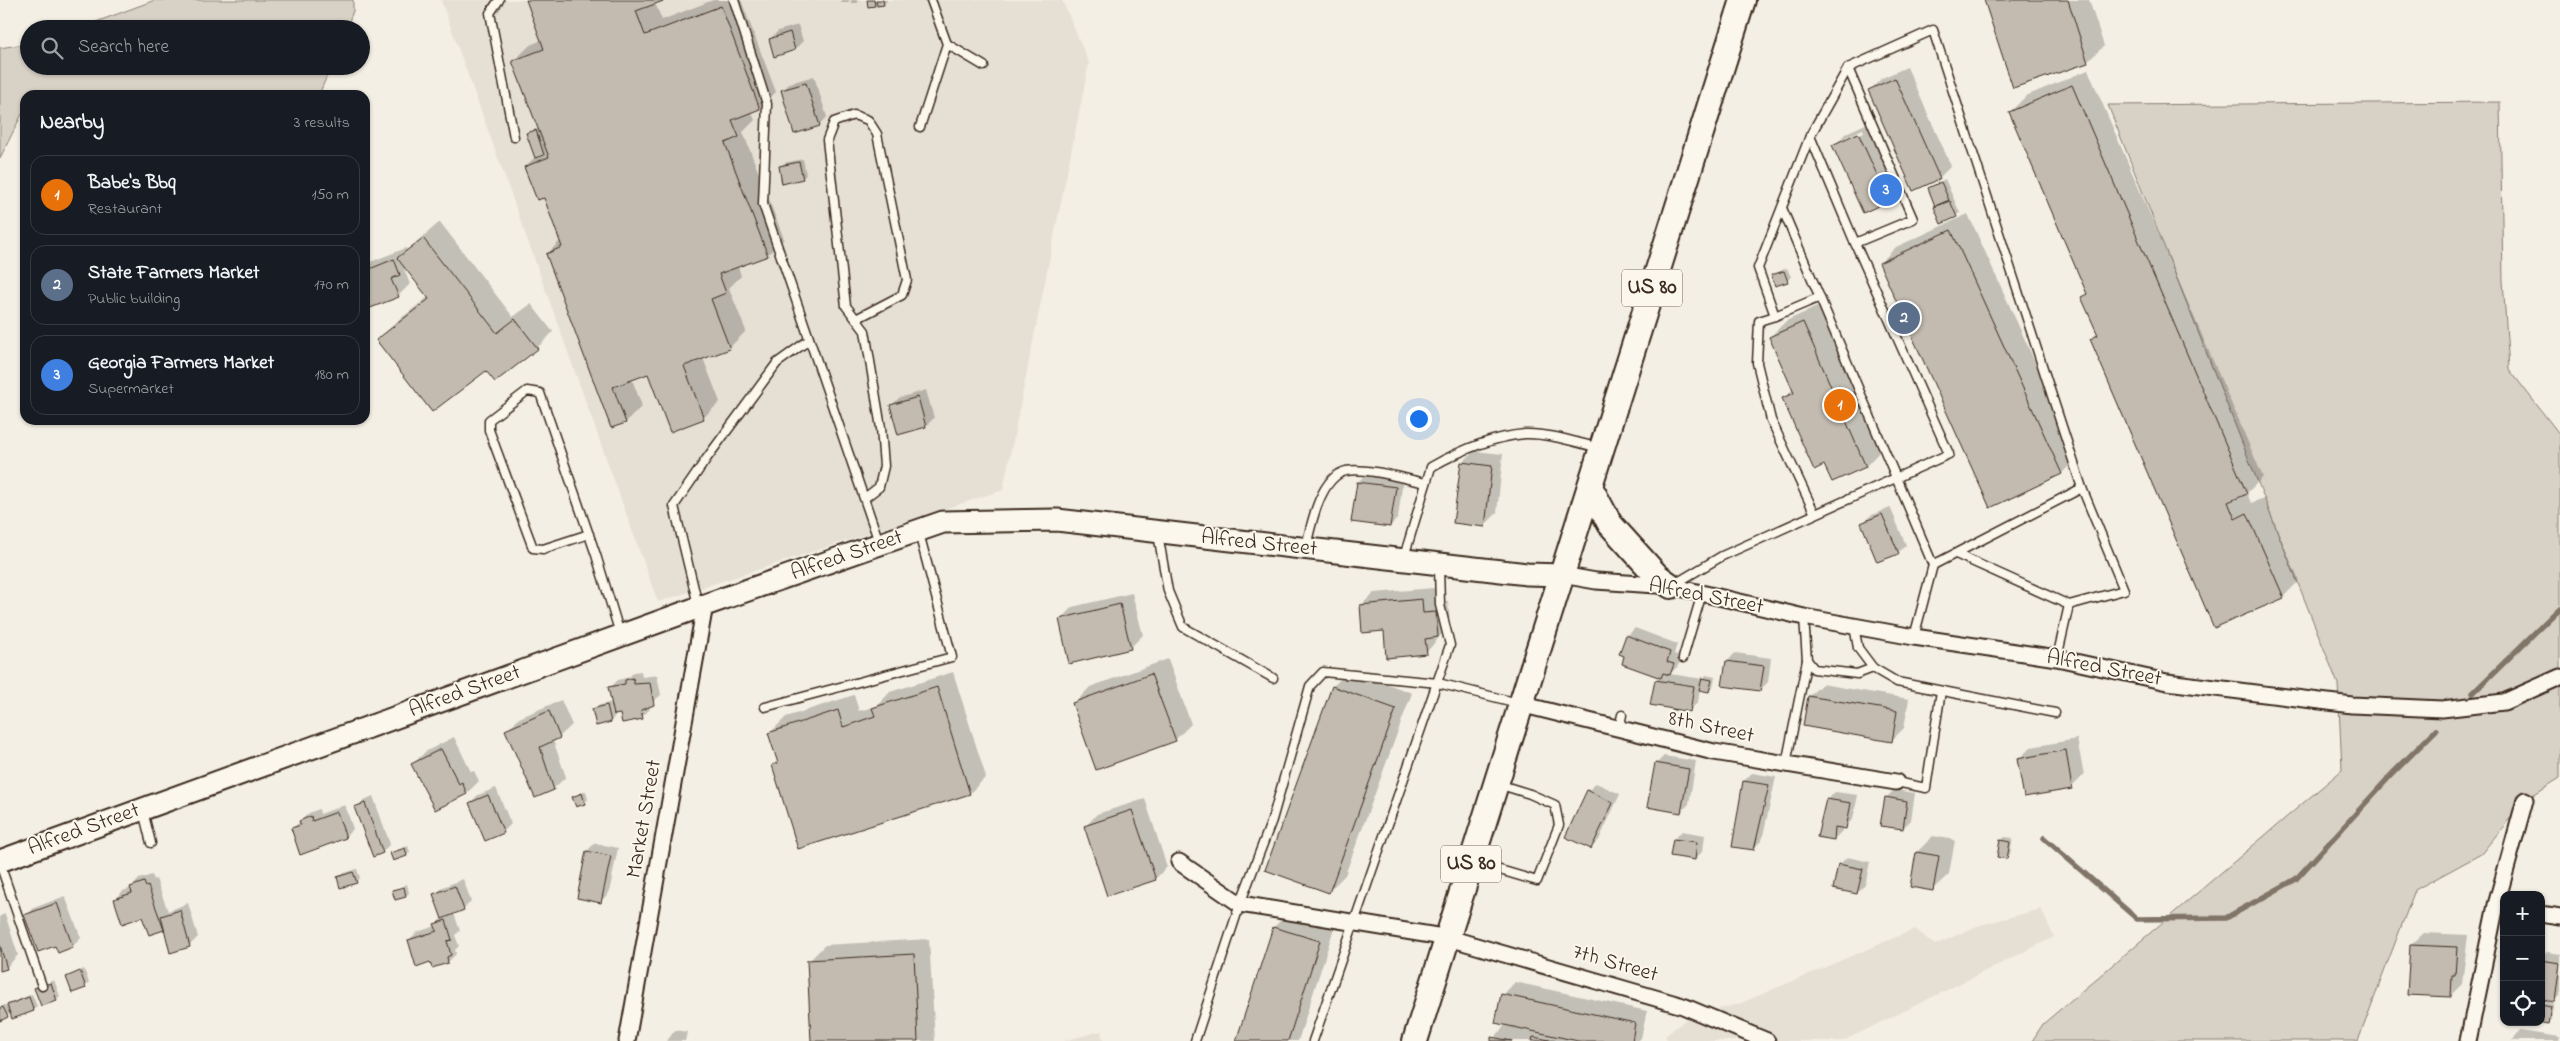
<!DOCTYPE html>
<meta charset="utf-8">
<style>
:root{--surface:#171b24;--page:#20242c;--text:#f1f3f6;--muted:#9ea1a6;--line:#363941;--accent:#0f766e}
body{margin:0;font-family:"Indie Flower",sans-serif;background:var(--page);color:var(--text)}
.controls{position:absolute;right:15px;bottom:15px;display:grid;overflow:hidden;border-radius:10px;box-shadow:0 1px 4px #0004}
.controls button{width:45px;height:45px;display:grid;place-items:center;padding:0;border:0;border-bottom:1px solid var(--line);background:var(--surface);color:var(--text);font:25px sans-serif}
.you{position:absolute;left:1418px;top:418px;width:18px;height:18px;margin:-12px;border:4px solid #fff;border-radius:50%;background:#1a73e8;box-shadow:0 0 0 8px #1a73e833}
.badge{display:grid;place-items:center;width:32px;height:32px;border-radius:50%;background:var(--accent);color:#fff;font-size:16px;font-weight:700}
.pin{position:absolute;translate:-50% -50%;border:2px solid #fff;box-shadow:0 1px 5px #0006}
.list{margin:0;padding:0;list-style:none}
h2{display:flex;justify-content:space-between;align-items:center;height:65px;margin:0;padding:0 20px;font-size:21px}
h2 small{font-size:16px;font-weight:400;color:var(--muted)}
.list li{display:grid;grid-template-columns:32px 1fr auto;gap:15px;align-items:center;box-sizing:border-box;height:80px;margin:0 10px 10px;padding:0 10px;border:1px solid var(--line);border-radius:15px}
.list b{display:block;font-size:19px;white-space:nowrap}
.list p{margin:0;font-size:16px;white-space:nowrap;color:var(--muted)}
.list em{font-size:16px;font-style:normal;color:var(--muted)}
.icon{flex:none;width:28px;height:28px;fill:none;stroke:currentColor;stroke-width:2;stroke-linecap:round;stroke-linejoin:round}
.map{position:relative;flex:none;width:2560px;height:1041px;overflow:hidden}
.search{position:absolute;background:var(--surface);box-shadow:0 1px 4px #0004;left:20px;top:20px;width:350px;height:55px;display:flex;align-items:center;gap:12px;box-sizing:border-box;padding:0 18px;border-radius:28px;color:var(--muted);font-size:19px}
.panel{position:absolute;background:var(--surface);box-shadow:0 1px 4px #0004;left:20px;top:90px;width:350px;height:335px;border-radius:15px}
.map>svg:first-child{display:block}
</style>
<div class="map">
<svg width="2560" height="1041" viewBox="0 0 2560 1041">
<rect width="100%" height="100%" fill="#f3efe4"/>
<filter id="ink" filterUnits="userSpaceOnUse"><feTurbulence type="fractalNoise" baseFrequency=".02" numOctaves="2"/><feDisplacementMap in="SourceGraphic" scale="10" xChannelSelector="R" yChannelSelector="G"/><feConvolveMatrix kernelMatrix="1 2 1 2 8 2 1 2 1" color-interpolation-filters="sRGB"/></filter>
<g filter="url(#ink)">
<g fill="#e5dfd4">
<polygon points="441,0 1062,0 1089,63 1003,490 658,602"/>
<polygon points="2041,909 2054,937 1843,1041 1767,1041 1761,1027 1734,1041 1668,1041 1665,1036 1689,1017 1739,1004 1915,929 1935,945 1977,926"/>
<polygon points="1101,1031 1103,1041 1064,1041"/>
</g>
<g fill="#d8d1c6" stroke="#8a7e72">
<polygon points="155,0 353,0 353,11 346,29 77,29"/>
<polygon points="29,43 29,66 331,66 319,95 25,95 25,115 22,114 0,158 0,48"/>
<polygon points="2500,102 2503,280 2509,369 2560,435 2560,778 2525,800 2481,854 2415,890 2358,1041 2032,1041 2043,1024 2342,770 2338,684 2108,105"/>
</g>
<g fill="#0003" fill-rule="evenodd">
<polygon points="527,0 662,0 655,3 662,20 713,0 741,0 776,92 759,108 751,111 755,120 743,132 784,239 767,255 738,266 741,276 729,288 746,331 729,348 703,358 720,402 703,418 648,372 632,379 642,406 626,422 612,427 547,254 561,240 545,196 525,167 535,157 528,134 539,128 514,61 530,45 542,40"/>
<polygon points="841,0 850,0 847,3 841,3"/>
<polygon points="851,0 860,0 857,3 851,3"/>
<polygon points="868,0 887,0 887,1 883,4 878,2 874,5"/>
<polygon points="1986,0 2089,0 2104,46 2087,62"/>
<polygon points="798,25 803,41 795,49 770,39 778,31"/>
<polygon points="1907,67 1951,166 1939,178 1870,90 1882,78"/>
<polygon points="2088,70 2263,477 2247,493 2251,503 2264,498 2299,581 2283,597 2091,339 2098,333 2083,297 2088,293 2010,112 2026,96"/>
<polygon points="814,76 827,117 819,125 782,91 790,83"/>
<path d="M 1870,122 L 1901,187 L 1889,200 L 1864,211 L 1834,146 L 1846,133 ZM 1863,129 L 1864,132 L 1846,140 L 1846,137 Z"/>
<polygon points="803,159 806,175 802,178 780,167 784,163"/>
<polygon points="1945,179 1960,213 1942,222 1929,188"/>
<polygon points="1968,214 2078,457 2062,473 1880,263 1896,247"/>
<polygon points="440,222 513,317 531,304 553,332 537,348 486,369 378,340 394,324 428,297 406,268 404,269 410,284 398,296 365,309 365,264 406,248 407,250"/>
<polygon points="1787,268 1791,277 1787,281 1773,275"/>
<polygon points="1819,306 1882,449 1866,466 1832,480 1825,463 1784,398 1793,389 1770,337 1786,321"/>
<polygon points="926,390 934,418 926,426 899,433 891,406 899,398"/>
<polygon points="1474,451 1503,454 1497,513 1484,526 1462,463"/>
<polygon points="1366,474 1403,479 1398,518 1390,526 1358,482"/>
<polygon points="1890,507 1906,545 1898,553 1862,524 1870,516"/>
<polygon points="1434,588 1435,602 1448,601 1450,624 1426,653 1385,629 1361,605 1374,593"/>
<polygon points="1132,593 1143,635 1131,647 1060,620 1072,607"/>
<polygon points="1635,628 1677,644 1674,654 1682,656 1678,666 1670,674 1703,679 1706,675 1715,677 1713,687 1709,691 1700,689 1698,702 1690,710 1656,680 1660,676 1627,636"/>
<polygon points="1735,653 1771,658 1768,682 1760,690 1727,662"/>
<polygon points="1168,659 1191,724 1175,740 1074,704 1090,687"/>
<polygon points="1350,670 1412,693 1345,875 1329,891 1267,869 1333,686"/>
<polygon points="641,671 642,677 657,675 661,695 649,705 650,709 642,717 621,712 614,714 614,717 611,721 593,709 597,706 612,702 610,688 618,680 629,677 634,672"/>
<polygon points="953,672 986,777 970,793 773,765 778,760 770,733 786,717 854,695 859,711 877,706 890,692"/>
<polygon points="1822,684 1909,699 1904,728 1892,740 1804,725 1809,696"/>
<polygon points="561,700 572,725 559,737 553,740 566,777 553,789 507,730 519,718"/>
<polygon points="454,737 471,772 474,771 479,781 467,793 435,808 413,764 425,752"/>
<polygon points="2077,739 2084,775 2071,788 2018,760 2031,747"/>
<polygon points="1664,756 1696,761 1689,804 1681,812 1656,764"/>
<polygon points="1752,773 1776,777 1762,840 1754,848 1744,781"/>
<polygon points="1596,783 1620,794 1599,840 1591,848 1588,791"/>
<polygon points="496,788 511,824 503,832 470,803 478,795"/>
<polygon points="1894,790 1915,793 1911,820 1903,828 1886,798"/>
<polygon points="586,791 588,799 585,803 574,797"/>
<polygon points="1835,792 1858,795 1853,819 1845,827 1842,827 1842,831 1834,839 1827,800"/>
<polygon points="373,796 390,844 382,852 356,808 364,800"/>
<polygon points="1145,799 1167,867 1155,879 1085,827 1097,814"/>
<polygon points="345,805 353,829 345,837 292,829 309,813 319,809 320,814"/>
<polygon points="1682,831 1705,835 1703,851 1695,859 1674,839"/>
<polygon points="1933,836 1955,840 1949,874 1932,890 1917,852"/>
<polygon points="2005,837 2013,838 2010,854 2007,858 1998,856 2001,840"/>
<polygon points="595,843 618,848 609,893 601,901 587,851"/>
<polygon points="408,846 410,852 407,855 391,853"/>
<polygon points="1847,857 1870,862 1865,885 1857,893 1839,865"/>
<polygon points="357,869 360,878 356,882 338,878 342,874"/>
<polygon points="152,875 154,880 156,879 168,911 188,903 198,937 190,945 171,952 165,927 150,934 143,915 115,899 123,891 131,888 139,879"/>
<polygon points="463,879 471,901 464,909 454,913 460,931 455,935 459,946 455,950 456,954 448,962 431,961 409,940 417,932 436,926 436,924 443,917 435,895 443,887"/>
<polygon points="407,884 409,893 406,896 394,890"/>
<polygon points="65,896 81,938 73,946 59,952 56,944 26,916 34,908"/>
<polygon points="1290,911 1335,925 1298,1041 1237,1041 1274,927"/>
<polygon points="5,914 18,955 6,968 0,970 0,916"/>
<polygon points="2424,933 2468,935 2462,984 2450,996 2411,945"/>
<polygon points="929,939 935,1041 813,1041 809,961 825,945"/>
<polygon points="2547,952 2560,954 2560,995 2555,1000 2541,998 2541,958"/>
<polygon points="84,969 89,983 73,991 68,977"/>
<polygon points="54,980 60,996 56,1000 36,989"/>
<polygon points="1515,982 1647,1011 1641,1038 1638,1041 1492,1041 1506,1024 1503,995"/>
<polygon points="32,994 37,1006 33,1010 11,1013 0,1020 0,1007"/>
<polygon points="2546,1002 2554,1003 2551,1019 2548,1023 2542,1005"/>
<polygon points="675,1030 687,1032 685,1041 667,1041"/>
<polygon points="2520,1031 2560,1037 2559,1041 2512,1041"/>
</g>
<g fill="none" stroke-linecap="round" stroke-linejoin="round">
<g stroke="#817468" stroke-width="5.5">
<polyline points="2473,693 2560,608"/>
<polyline points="2044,838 2137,919 2226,918 2296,879 2392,774 2436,730"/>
</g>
</g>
<g fill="#c3bbb0" stroke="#3b2a1e">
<polygon points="526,0 666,0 636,11 645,35 721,6 760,109 732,120 739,137 725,143 768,256 719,274 726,293 711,299 730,349 684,366 704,419 670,432 648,374 613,387 626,423 611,428 546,254 562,247 544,198 537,200 524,167 549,157 512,61 544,49"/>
<polygon points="867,0 874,0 875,6 868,7"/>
<polygon points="876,0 883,0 884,5 877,6"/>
<polygon points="1984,0 2068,0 2088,63 2013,88"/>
<polygon points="790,32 795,50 774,57 769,39"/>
<polygon points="1895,78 1940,179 1913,191 1868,90"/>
<polygon points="806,83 820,126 794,134 781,90"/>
<polygon points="2072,85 2247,494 2228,502 2235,519 2247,513 2284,598 2214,628 2090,339 2098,335 2081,297 2087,294 2009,112"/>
<polygon points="536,130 544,155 535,158 526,133"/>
<polygon points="1858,133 1889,201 1863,213 1832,145"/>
<polygon points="799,162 803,179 782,184 779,166"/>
<polygon points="1941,182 1949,200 1935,206 1928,188"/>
<polygon points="1950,201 1957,217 1941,224 1934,207"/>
<polygon points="1951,230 2062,474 1990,508 1879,263"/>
<polygon points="423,238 497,333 515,319 538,349 495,382 486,371 432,412 376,340 429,299 397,258"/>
<polygon points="394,259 400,275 391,279 399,297 365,310 365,271"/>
<polygon points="1784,271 1788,282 1775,286 1771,275"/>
<polygon points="1803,322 1866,467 1832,482 1824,465 1814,470 1782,398 1794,393 1769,337"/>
<polygon points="918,397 926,427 898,435 890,405"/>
<polygon points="1461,462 1492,466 1485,527 1453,523"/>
<polygon points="1357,482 1396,487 1390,527 1351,522"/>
<polygon points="1882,514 1899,554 1877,562 1861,523"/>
<polygon points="1422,599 1423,613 1436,612 1438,637 1425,639 1427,654 1386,658 1384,631 1362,633 1360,605"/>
<polygon points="1120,604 1131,649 1069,664 1059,619"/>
<polygon points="1626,635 1670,652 1667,662 1674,664 1670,675 1663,673 1661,678 1622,664 1624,656 1619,654"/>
<polygon points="1726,661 1764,666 1760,691 1722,686"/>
<polygon points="1151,674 1176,741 1096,770 1072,703"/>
<polygon points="633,678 634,684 650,683 654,705 641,710 643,719 622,723 620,714 614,715 608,687 625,684 625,680"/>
<polygon points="1702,678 1712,680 1709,692 1699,690"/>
<polygon points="1655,680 1694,686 1690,712 1650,705"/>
<polygon points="1332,686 1396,709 1329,893 1265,870"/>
<polygon points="937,687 970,794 798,849 772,765 778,763 768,733 838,710 843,727 875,716 872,708"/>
<polygon points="1808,696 1897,711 1892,742 1803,726"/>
<polygon points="607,705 611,722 596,726 592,709"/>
<polygon points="549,711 560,738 540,747 554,790 535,798 505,730"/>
<polygon points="441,749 459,784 462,782 467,794 435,810 411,764"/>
<polygon points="2066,750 2072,789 2024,797 2017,759"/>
<polygon points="1655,763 1689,769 1681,813 1647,807"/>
<polygon points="1743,781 1769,785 1754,850 1732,847"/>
<polygon points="1587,790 1613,803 1591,849 1565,837"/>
<polygon points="582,793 585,804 576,807 572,797"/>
<polygon points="488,795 504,833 485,841 469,803"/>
<polygon points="1885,797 1907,801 1903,829 1880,826"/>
<polygon points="1826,799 1851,803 1846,829 1835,827 1834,840 1817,837"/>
<polygon points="365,803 383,853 373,857 354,807"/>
<polygon points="1132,810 1156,880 1107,896 1084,826"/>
<polygon points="337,812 346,838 300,855 291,828 301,825 299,821 311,816 312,821"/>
<polygon points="1673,839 1697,842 1695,860 1670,856"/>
<polygon points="2000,840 2010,842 2007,859 1997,857"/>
<polygon points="405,848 407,856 393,861 390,853"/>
<polygon points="586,851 611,856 601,903 577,898"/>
<polygon points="1916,852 1939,856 1933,891 1910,887"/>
<polygon points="1838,864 1863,869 1857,894 1833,889"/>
<polygon points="353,872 357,883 340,888 337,877"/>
<polygon points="144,882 146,887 148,886 164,930 149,935 142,917 122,924 114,899 132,893 130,887"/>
<polygon points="455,886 464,910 442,919 433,894"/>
<polygon points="404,887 406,897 395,900 392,890"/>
<polygon points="57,903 73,947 58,953 55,946 38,952 24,915"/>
<polygon points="180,910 190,947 170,953 161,916"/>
<polygon points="446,920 452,940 447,941 451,955 447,957 448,963 432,968 430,962 416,967 408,940 437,931 434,924"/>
<polygon points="1273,927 1320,941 1288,1041 1236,1041"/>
<polygon points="0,945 7,969 0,971"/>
<polygon points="2410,945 2457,947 2455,975 2452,975 2451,997 2407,995"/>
<polygon points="914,954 918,1041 811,1041 807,960"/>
<polygon points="2541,960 2560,963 2555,1002 2541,1000"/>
<polygon points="80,971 86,988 72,993 66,977"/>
<polygon points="51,983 57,1001 41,1006 34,988"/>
<polygon points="1501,994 1635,1023 1632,1041 1578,1041 1495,1023"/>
<polygon points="29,997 34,1011 12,1019 7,1005"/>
<polygon points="2541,1005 2551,1007 2548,1024 2537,1022 2541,1022"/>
<polygon points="3,1007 8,1017 0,1021 0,1008"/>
<polygon points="1491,1037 1512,1041 1491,1041"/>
<polygon points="1533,1037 1555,1041 1532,1041"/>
</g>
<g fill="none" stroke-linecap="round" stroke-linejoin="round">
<defs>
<g id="lane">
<polyline points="499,0 490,13 514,137"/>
<polyline points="734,0 767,104 763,204 879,542"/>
<polyline points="947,44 984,66"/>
<polyline points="1848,68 1913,219 1855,243"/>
<polyline points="920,127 947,44 931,0"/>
<polyline points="1782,208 1933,565 1914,637"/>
<polyline points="1775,316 1820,297"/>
<polyline points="856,319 902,295 907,280 877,134 868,120 854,115 834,122 827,140 846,306 865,331 881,428 884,466 879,487 866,497"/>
<polyline points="1815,514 1771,420 1757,363 1759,321 1775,316 1758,268 1810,136 1848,68 1933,30 2082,488 2124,590 2069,605"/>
<polyline points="589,534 543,549 533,548 489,430 489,420 527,391 540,393 596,555 620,634"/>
<polyline points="1158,534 1168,591 1183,627 1273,678"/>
<path d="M 1306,547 C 1311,525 1320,477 1346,471 C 1367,467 1405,479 1426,483"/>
<polyline points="1956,554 2069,605 2057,658"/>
<path d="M 1404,557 L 1431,467 C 1459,451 1491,437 1525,434 C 1549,433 1577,443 1600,448"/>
<polyline points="1933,565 2082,488"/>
<polyline points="1673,585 1722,556 1949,454 1855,243 1810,136"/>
<polyline points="698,605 674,506 707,458 777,363 809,340"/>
<polyline points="1804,617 1807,660 1814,669 1857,674 1873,668"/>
<polyline points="1854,626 1858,648 1873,668 1897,682 2055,713"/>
<polyline points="1683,658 1702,593"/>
<polyline points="765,707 952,657 919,533"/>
<polyline points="1619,728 1622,715"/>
<polyline points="1786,764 1807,660"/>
<polyline points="1896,782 1926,788 1941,691"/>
<polyline points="143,811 151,843"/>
<polyline points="1473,862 1537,881 1559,825 1555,805 1530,794 1498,784"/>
<polyline points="0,864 42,986"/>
<polyline points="1195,1041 1240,904 1272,820 1310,686 1323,672 1438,683 1518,703"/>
<polyline points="1313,1041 1450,645 1440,605 1439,566"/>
</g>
<g id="street">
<polyline points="1562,575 1596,581 1671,586 1804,617 1914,637 2057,658 2167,682 2352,705 2442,709 2504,702 2560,677"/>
<polyline points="1520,704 1714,752 1896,782"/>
<polyline points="1179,862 1240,904 1449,938 1683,1006 1767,1041"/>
<polyline points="2541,914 2560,917"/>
<polyline points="627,1041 705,605"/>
<polyline points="2468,1041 2496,905 2525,800"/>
</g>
<polyline id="secondary" points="0,861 705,605 943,522 1057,520 1527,574 1562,575"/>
<g id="primary">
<polyline points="1590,487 1610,524 1657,576 1671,586"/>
<polyline points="1415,1041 1743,0"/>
</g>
</defs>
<use href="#lane" stroke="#3b2a1e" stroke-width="11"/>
<use href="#street" stroke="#3b2a1e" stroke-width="19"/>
<use href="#secondary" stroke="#3b2a1e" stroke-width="25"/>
<use href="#primary" stroke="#3b2a1e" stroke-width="28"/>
<polyline stroke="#3b2a1e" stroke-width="3" stroke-dasharray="4 4" stroke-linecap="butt" points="1670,726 1674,709"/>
<use href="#lane" stroke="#fbf7ec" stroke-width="8"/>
<use href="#street" stroke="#fbf7ec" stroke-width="15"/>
<use href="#secondary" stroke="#fbf7ec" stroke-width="21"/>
<use href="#primary" stroke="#fbf7ec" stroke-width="24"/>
</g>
</g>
<g text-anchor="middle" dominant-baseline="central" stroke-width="4" stroke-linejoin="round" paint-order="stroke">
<g fill="#fbf7ec" stroke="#75685c" stroke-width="1">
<rect x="1622" y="269.5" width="60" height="37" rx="4"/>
<rect x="1441" y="845.5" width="60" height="37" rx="4"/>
</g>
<g font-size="21" font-weight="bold" fill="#3b2a1e">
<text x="1652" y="288">US 80</text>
<text x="1471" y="864">US 80</text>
</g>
<g font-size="22" fill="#3b2a1e" stroke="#fbf7ec">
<text transform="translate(1259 544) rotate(6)">Alfred Street</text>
<text transform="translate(847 556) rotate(-19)">Alfred Street</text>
<text transform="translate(1706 597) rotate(11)">Alfred Street</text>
<text transform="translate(2104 669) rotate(11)">Alfred Street</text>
<text transform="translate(465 692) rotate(-20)">Alfred Street</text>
<text transform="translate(1711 728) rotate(12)">8th Street</text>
<text transform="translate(645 819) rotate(-80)">Market Street</text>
<text transform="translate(84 830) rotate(-20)">Alfred Street</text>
<text transform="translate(1615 964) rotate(16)">7th Street</text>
</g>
</g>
</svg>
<div class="controls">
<button>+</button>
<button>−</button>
<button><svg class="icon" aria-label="locate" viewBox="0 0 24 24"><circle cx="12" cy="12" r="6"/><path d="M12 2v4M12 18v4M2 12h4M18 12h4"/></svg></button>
</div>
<div class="you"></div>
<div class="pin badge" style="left:1840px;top:405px;background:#e8710a">1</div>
<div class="pin badge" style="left:1904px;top:318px;background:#5c6f8a">2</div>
<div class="pin badge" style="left:1886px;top:190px;background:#3f7fe0">3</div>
<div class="search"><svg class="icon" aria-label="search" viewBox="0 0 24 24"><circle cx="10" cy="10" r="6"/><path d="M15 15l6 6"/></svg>Search here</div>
<section class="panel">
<h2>Nearby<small>3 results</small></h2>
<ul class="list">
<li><span class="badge" style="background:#e8710a">1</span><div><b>Babe's Bbq</b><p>Restaurant</p></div><em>150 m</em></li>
<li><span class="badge" style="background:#5c6f8a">2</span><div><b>State Farmers Market</b><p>Public building</p></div><em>170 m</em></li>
<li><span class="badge" style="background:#3f7fe0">3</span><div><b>Georgia Farmers Market</b><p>Supermarket</p></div><em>180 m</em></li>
</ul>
</section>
</div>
